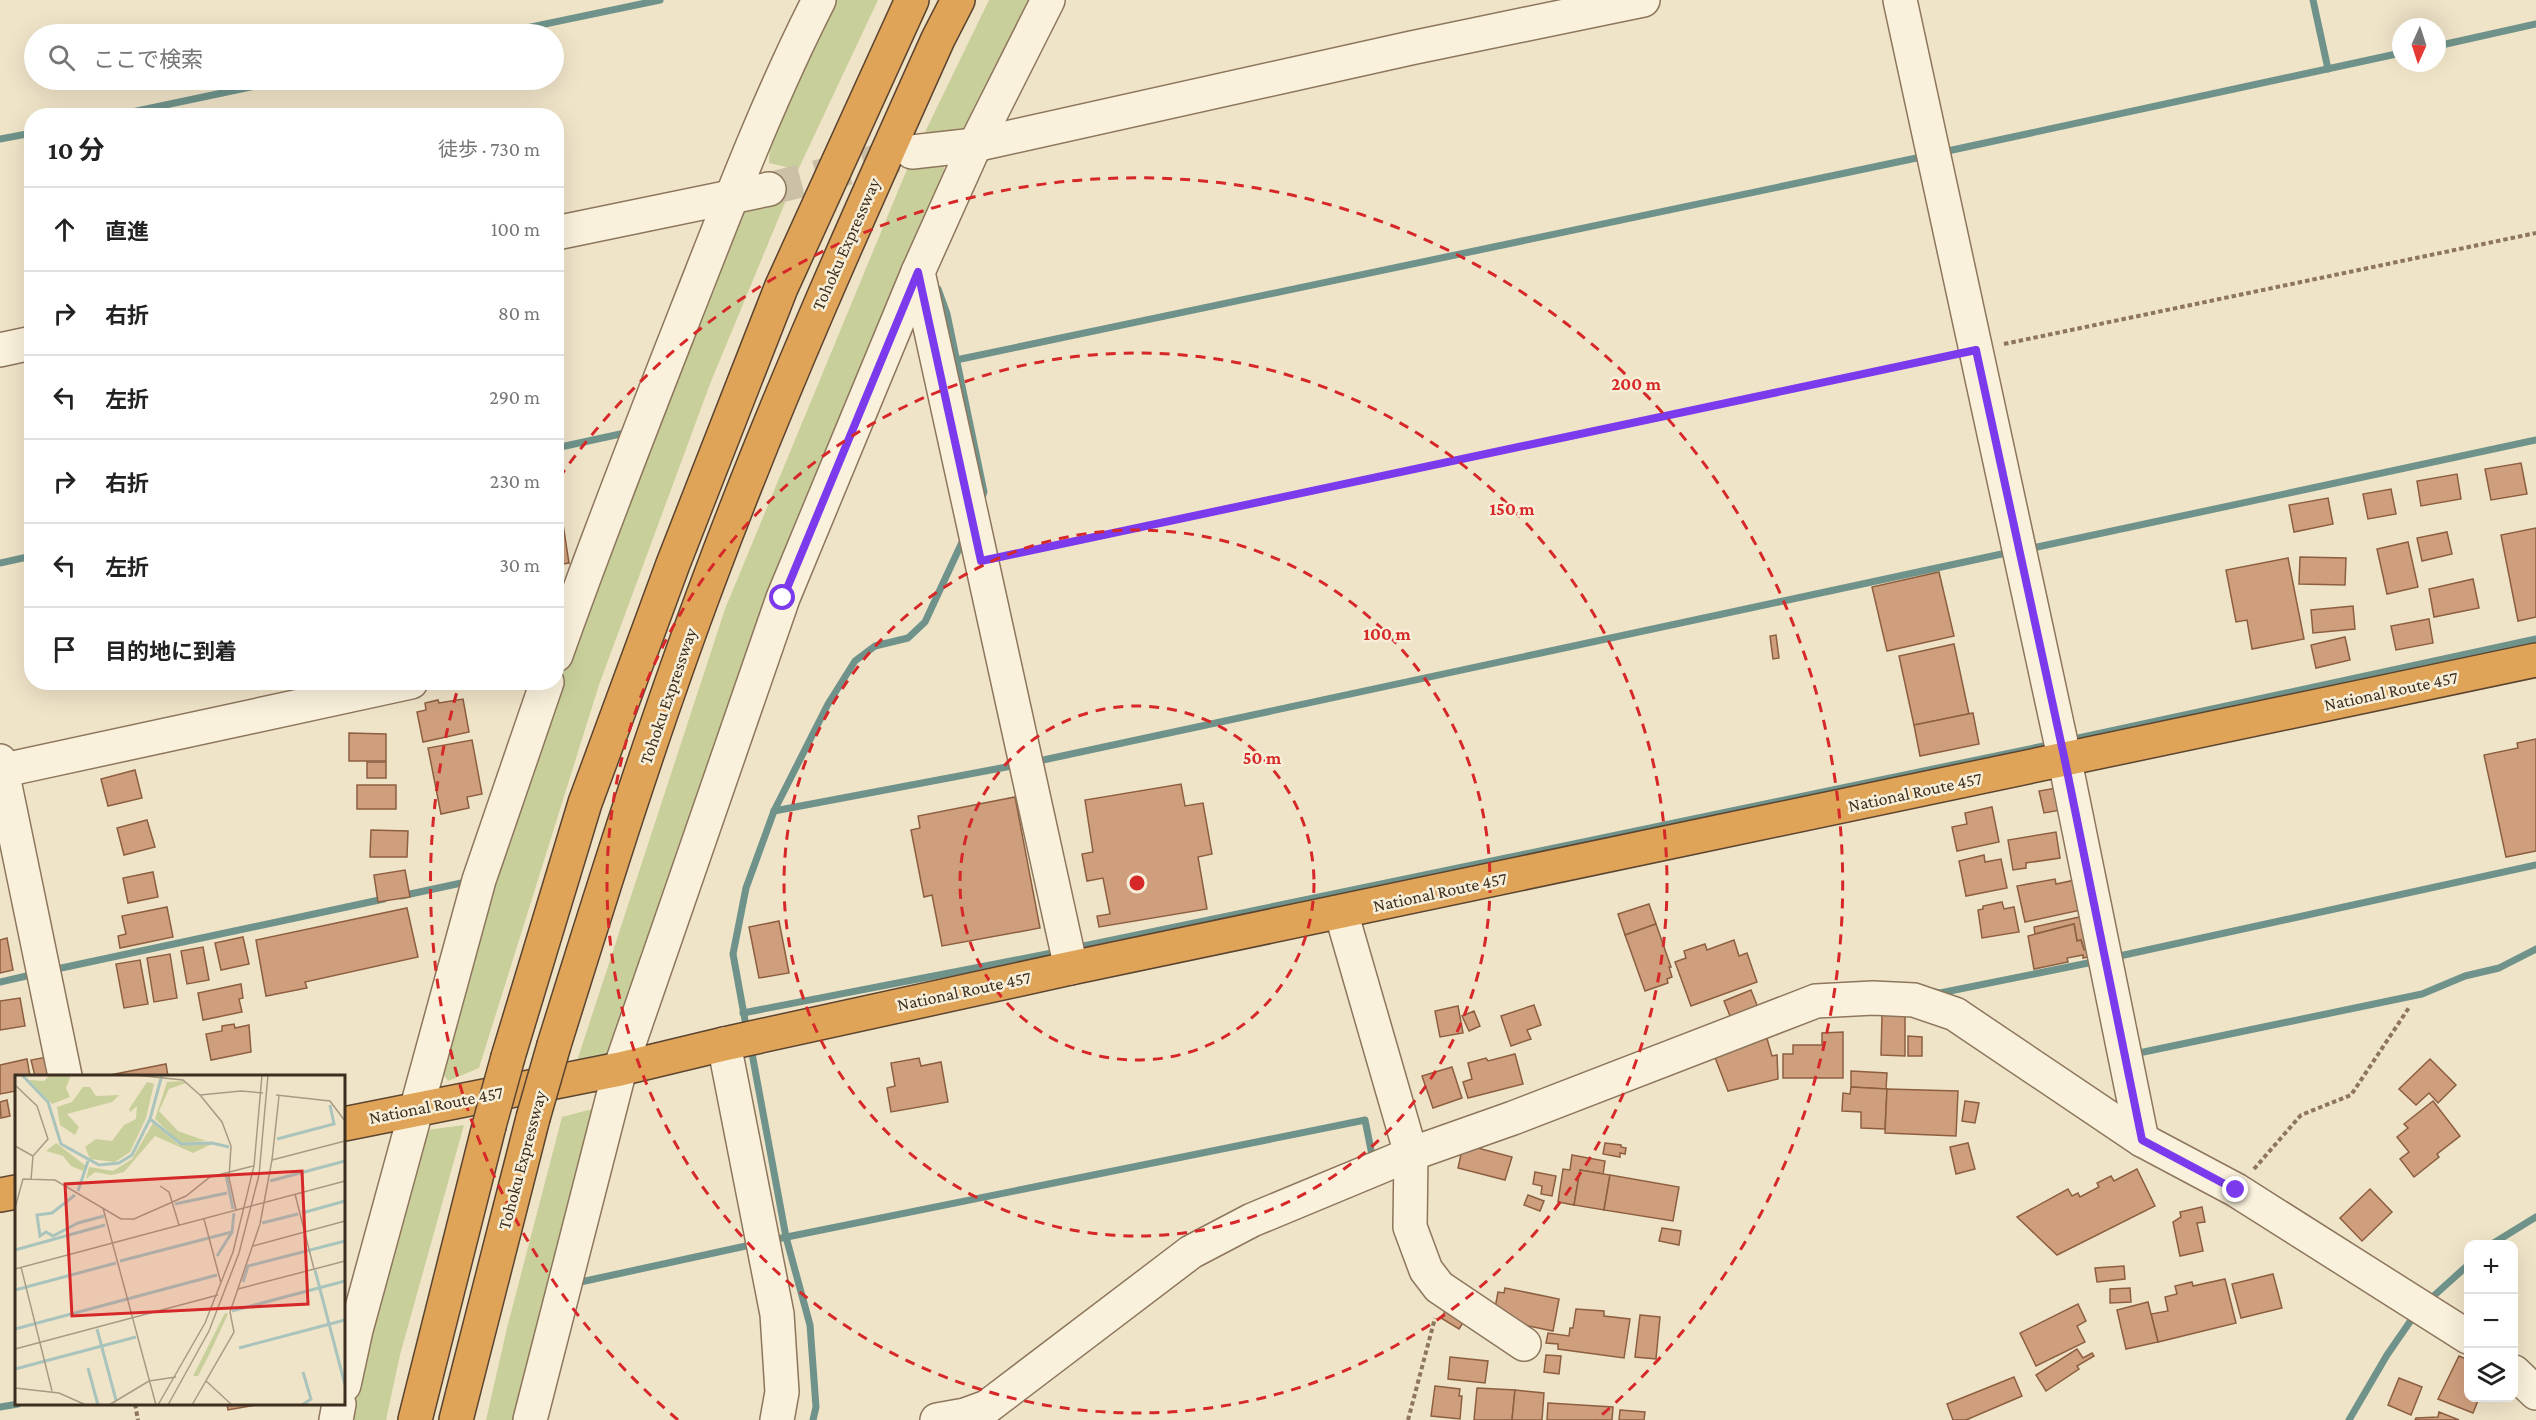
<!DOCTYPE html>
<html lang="ja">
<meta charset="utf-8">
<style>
:root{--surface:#fff;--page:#f6f6f6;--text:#222;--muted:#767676;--line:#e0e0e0}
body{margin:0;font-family:"Crimson Pro","Noto Sans JP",serif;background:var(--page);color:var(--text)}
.controls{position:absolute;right:18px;bottom:18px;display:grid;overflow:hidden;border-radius:12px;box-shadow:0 6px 24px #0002}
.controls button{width:54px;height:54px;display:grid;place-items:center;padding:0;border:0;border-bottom:2px solid var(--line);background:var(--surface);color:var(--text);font:30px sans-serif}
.compass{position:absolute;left:2392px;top:18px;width:54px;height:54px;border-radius:50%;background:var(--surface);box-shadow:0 6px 24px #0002;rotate:183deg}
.stop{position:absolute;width:18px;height:18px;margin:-14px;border:4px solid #7c3aed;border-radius:50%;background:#fff}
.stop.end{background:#7c3aed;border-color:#fff;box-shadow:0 2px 6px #0008}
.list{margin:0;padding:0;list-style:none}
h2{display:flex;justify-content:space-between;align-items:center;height:78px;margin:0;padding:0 24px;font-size:26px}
h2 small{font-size:20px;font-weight:400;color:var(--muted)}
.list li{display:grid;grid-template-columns:39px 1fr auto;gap:18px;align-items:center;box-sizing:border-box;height:84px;padding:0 24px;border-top:2px solid var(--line)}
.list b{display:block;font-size:22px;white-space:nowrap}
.list em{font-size:20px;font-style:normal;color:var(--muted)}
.icon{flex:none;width:33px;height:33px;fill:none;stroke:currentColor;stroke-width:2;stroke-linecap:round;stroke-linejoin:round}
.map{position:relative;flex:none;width:2536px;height:1420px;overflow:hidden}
.search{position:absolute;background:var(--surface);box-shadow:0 6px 24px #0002;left:24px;top:24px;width:540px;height:66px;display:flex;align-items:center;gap:15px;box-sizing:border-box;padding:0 21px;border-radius:33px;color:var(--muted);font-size:22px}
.panel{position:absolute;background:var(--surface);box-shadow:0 6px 24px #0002;left:24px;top:108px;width:540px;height:582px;border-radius:24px}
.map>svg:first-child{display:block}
</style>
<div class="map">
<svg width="2536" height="1420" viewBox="0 0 2536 1420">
<rect width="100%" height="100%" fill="#f0e4c8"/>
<g fill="#c9cf9b">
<polygon points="834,0 878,0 798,170 769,163 770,143"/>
<polygon points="989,0 1035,0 968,137 937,143 925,132"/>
<polygon points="943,161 946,180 612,1053 575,1067 725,609 910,162"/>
<polygon points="787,198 710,384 599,685 479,1068 448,1081 436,1063 481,910 569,648 747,202"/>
<polygon points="596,1108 523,1420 486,1420 507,1328 562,1117"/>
<polygon points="464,1125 400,1355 386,1420 344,1420 419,1131"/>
</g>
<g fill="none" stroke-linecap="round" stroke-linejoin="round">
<g stroke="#6f938a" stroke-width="7">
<polyline points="2313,0 2328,69"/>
<polyline points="497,34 660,0"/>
<polyline points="2437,46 2536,24"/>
<polyline points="113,116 284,80"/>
<polyline points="0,139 32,133"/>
<polyline points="1943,152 2401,53"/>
<polyline points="938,289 947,314 984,492 981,500"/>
<polyline points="956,360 1926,156"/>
<polyline points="556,448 625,433 627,429"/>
<polyline points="2028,549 2536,440"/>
<polyline points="0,563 32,556"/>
<polyline points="2069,740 2536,639"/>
<polyline points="1034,762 2011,552"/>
<polyline points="774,811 1017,765"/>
<polyline points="401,896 466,882"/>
<polyline points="1074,948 2053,744"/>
<polyline points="2115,957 2536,865"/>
<polyline points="52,970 384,899"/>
<polyline points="0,982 35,974"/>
<polyline points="1935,992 1940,993 2098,961"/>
<polyline points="743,1013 1057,952"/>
<polyline points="747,1031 733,954 746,888 774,811 828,704 855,661 875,646 908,638 925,622 964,538"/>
<polyline points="751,1048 786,1237 810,1325 816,1407 813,1420"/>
<polyline points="2134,1054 2422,994 2465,976 2499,968 2536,949"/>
<polyline points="772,1240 1365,1120 1373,1160"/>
<polyline points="2492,1244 2536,1217"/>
<polyline points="576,1283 755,1244"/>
<polyline points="2428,1301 2468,1265"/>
<polyline points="0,1407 18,1404"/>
<polyline points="2349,1420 2387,1355 2416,1313"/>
</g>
</g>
<g fill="#cf9f7d" stroke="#8d5f41" stroke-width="1.5">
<polygon points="2521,463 2527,494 2491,500 2485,469"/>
<polygon points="2457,474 2461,499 2421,506 2417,481"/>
<polygon points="2391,489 2396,514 2368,519 2363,494"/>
<polygon points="2328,498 2333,524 2294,532 2289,505"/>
<polygon points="563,524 569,563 556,565 556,525"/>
<polygon points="2536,528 2536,617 2518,621 2501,535"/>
<polygon points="2447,532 2452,554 2422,561 2417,538"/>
<polygon points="2408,542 2418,587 2387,594 2377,549"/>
<polygon points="2300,557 2346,558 2345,585 2299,584"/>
<polygon points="2288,558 2304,639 2252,649 2247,620 2236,622 2226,570"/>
<polygon points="1939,572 1954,636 1887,651 1872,587"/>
<polygon points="2473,579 2479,608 2434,617 2429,589"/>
<polygon points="2353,606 2355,629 2313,633 2311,610"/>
<polygon points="2429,619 2433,643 2396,650 2391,626"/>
<polygon points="1776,635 1779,658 1773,659 1770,636"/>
<polygon points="2345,637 2350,660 2316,668 2311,645"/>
<polygon points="1954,644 1969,714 1914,725 1899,656"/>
<polygon points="463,699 469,732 423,742 417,712 426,710 425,703 438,700 439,703"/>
<polygon points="1973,713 1979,744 1920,756 1914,725"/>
<polygon points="349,733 386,734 386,761 349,761"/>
<polygon points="2536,739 2536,851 2506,857 2484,755 2518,748 2517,743"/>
<polygon points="472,740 482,794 467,797 469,808 441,814 428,748"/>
<rect x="367" y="762" width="19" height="16"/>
<polygon points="135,770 142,798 108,806 101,779"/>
<polygon points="1181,784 1185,806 1203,803 1212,854 1198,857 1207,909 1099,927 1097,916 1110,914 1103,878 1087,881 1082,854 1093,852 1085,800"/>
<rect x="357" y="785" width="39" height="24"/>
<polygon points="2056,788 2061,810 2044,813 2039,791"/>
<polygon points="1015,797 1040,928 942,946 932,895 924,897 911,830 920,828 918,816"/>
<polygon points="1992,807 1999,842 1957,851 1952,827 1967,824 1965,813"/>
<polygon points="147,820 155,847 124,855 117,828"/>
<polygon points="371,830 408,831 407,857 370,857"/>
<polygon points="2056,832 2060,858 2026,863 2026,868 2013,870 2008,840"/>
<polygon points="1984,855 1985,862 2001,859 2007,888 1966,896 1959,861"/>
<polygon points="405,870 410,897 378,902 374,875"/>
<polygon points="153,872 158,897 128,903 123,878"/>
<polygon points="2055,879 2056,884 2075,880 2081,910 2025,922 2017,886"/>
<polygon points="2002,902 2004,909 2014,907 2019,932 1982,938 1978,910 1983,909 1983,906"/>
<polygon points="1649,904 1656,924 1625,935 1618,914"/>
<polygon points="167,907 173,937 120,948 118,936 126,934 122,916"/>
<polygon points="407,908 418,957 305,982 307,988 266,996 256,940"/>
<polygon points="2084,916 2091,949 2084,950 2081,940 2077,941 2074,924 2035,934 2034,927"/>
<polygon points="779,921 789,973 759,978 749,927"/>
<polygon points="1656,924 1671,967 1669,967 1672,977 1667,979 1668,983 1645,991 1625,935"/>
<polygon points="2074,924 2077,941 2081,940 2084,950 2091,949 2092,956 2083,958 2083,955 2067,958 2068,962 2034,969 2028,936"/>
<polygon points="243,937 249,964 221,970 215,943"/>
<polygon points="7,938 13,970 0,973 0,940"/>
<polygon points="1734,940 1739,956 1747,953 1757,982 1691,1006 1675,962 1686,958 1684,951 1705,944 1707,950"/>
<polygon points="203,947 209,980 187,984 181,951"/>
<polygon points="170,954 177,998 154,1002 147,958"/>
<polygon points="140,960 148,1004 124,1008 116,964"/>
<polygon points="241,984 243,998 239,999 242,1012 203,1020 198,993"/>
<polygon points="1751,990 1759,1010 1732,1021 1724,1001"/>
<polygon points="20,998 25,1026 0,1030 0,1001"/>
<polygon points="1534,1005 1541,1025 1527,1030 1531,1039 1511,1046 1501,1016"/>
<polygon points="1458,1006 1463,1033 1440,1037 1435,1011"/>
<polygon points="1474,1011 1480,1026 1469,1031 1462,1016"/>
<polygon points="1882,1015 1905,1015 1905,1056 1881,1055"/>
<polygon points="234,1024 235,1028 249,1025 251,1052 211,1060 206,1034 222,1031 222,1026"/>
<polygon points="1843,1032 1843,1078 1783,1078 1783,1054 1793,1054 1793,1045 1822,1045 1822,1033"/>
<polygon points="1766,1035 1772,1056 1777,1055 1778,1079 1728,1091 1714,1055"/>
<polygon points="1908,1036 1922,1037 1922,1056 1908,1056"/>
<polygon points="1515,1054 1523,1084 1468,1098 1463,1082 1472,1079 1468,1063 1486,1058 1488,1061"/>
<polygon points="47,1057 51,1074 35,1076 31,1060"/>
<polygon points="919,1058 921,1066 941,1062 948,1102 891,1112 887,1088 895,1086 891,1063"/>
<polygon points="27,1059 30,1076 16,1076 16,1091 0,1094 0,1065"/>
<polygon points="2430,1059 2456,1085 2438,1103 2429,1093 2416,1105 2399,1089"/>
<polygon points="166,1064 168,1076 111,1076 110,1075"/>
<polygon points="1452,1067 1462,1098 1433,1108 1422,1076"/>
<polygon points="1851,1071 1887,1073 1886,1089 1851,1087"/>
<polygon points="1851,1087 1887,1089 1885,1129 1861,1128 1861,1112 1842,1111 1843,1093 1850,1094"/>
<polygon points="1887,1089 1958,1091 1956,1136 1885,1133"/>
<polygon points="7,1100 10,1116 1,1118 0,1102"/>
<polygon points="1965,1101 1979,1103 1975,1123 1962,1121"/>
<polygon points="2433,1101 2460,1136 2437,1154 2439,1157 2414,1177 2400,1159 2409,1152 2397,1137 2408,1128 2404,1124"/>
<polygon points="1605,1143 1621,1145 1621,1147 1626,1148 1625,1154 1620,1153 1620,1157 1603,1154"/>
<polygon points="1968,1143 1975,1169 1956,1174 1950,1147"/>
<polygon points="1470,1146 1512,1157 1505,1180 1458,1168 1462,1150 1469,1151"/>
<polygon points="1572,1155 1605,1161 1603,1174 1580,1170 1574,1205 1558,1202 1563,1169 1570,1170"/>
<polygon points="2137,1169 2155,1206 2057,1255 2017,1217 2068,1189 2072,1196 2078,1193 2080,1197 2099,1187 2097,1183 2111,1176 2114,1181"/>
<polygon points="1580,1170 1610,1175 1604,1210 1574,1205"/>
<polygon points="1535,1172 1556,1176 1552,1196 1541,1194 1542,1186 1533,1184"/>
<polygon points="1610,1175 1679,1187 1673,1221 1604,1210"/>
<polygon points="2370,1189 2392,1212 2362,1241 2340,1218"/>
<polygon points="1528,1195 1544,1201 1540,1211 1524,1205"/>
<polygon points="2202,1207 2205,1222 2197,1223 2203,1251 2180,1256 2173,1222 2181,1217 2180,1212"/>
<polygon points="1662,1228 1681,1231 1679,1245 1659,1241"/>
<polygon points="2124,1266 2125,1279 2097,1282 2095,1268"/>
<polygon points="2273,1274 2282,1308 2241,1318 2232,1284"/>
<polygon points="2225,1279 2236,1323 2158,1342 2151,1314 2168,1311 2165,1297 2177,1294 2175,1286 2192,1282 2193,1286"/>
<polygon points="1505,1288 1559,1299 1553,1331 1499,1320 1494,1313 1498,1292 1504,1293"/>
<polygon points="2130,1288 2131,1302 2110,1303 2110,1289"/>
<polygon points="2148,1302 2158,1342 2126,1349 2117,1310"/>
<polygon points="1450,1304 1468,1315 1459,1329 1441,1318"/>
<polygon points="2078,1304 2086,1321 2077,1326 2085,1342 2036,1366 2020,1333"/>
<polygon points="1576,1309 1604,1311 1604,1316 1630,1319 1624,1358 1558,1349 1558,1344 1546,1343 1548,1333 1569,1336 1570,1328 1573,1328"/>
<polygon points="1640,1315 1660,1317 1656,1359 1635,1357"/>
<polygon points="2077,1349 2083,1358 2092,1353 2094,1356 2077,1366 2079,1369 2046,1391 2036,1375"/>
<polygon points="1546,1355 1561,1356 1559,1374 1544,1372"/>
<polygon points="2459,1356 2468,1360 2468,1398 2479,1398 2473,1413 2438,1399"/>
<polygon points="1450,1357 1488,1361 1485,1383 1448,1379"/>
<polygon points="2014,1377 2022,1396 1966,1420 1953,1420 1947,1404"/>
<polygon points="2399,1378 2422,1387 2411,1415 2388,1405"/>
<polygon points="1435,1386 1460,1389 1459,1396 1462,1396 1460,1419 1431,1416"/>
<polygon points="1477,1388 1515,1390 1512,1420 1474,1420"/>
<polygon points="1515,1390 1544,1393 1542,1420 1512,1420"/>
<polygon points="1548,1403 1613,1407 1612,1420 1547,1420"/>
<polygon points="227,1404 255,1404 256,1405 228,1410"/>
<polygon points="1620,1410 1645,1412 1644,1420 1619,1420"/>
<polygon points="2439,1412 2459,1420 2415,1420 2416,1418 2438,1417"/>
</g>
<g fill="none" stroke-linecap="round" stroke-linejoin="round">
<polyline stroke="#ccc0a6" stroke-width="33" stroke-dasharray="33 16" stroke-linecap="butt" points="769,189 907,153"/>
<defs>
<g id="minor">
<polyline points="1900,0 2065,761 2142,1140"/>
<polyline points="912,152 975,145 1411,48 1643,0"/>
<polyline points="556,233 769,189"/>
<polyline points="918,272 1071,968"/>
<polyline points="0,350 32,343"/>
<path d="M 556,655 C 597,539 642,425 687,310 C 728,206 768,100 819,0"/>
<polyline points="0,761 65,1076"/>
<polyline points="0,771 411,682"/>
<polyline points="1341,912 1411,1154 1410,1227 1426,1270 1439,1287 1524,1344"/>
<polyline points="724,1044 777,1314 782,1392 777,1420"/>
<polyline points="2514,1372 2536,1393"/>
<polyline points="344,1385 356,1330 479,880 547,682"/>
<polyline points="336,1420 339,1404"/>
<polyline points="530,1420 620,1069 783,598 918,272 975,145 1048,0"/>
<polyline points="937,1420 965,1415 987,1407 1191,1252 1252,1220 1411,1154 1513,1118 1816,1001 1873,998 1914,1000 1955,1014 2142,1140 2236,1190 2468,1337"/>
</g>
<g id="highway">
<path d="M 554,1045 C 603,888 652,731 710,577 C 778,395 858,217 938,39 L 958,0"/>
<polyline points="508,1057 585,803 673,564 781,288 912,0"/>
<polyline points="344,1124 620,1069 724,1044 1071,968 2536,660"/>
<polyline points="0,1195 16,1192"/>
<polyline points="415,1420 489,1126"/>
<polyline points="456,1420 533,1118"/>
</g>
</defs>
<use href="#minor" stroke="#8d765c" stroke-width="36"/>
<use href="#highway" stroke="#5b4430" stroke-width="36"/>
<g stroke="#8d765c" stroke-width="4" stroke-dasharray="4.5 3" stroke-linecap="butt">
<polyline points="2004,344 2536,233"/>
<polyline points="1009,555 1949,356"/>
<polyline points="2254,1169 2301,1115 2351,1095 2410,1006"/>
<polyline points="135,1404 138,1420"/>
<polyline points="1408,1420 1435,1318"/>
</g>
<use href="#minor" stroke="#faf1dc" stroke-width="33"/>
<use href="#highway" stroke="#e0a458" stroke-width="33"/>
<defs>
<g id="highway-bridge">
<polyline points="533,1118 554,1045"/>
<polyline points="489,1126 508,1057"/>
</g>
</defs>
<use href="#highway-bridge" stroke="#5b4430" stroke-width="36" stroke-linecap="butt"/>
<use href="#highway-bridge" stroke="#e0a458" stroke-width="33"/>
</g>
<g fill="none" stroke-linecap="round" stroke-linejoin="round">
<polyline stroke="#7c3aed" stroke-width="8" points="783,598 918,272 981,561 1976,350 2065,761 2142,1140 2236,1190"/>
</g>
<g fill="none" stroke="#d62828" stroke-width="3" stroke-dasharray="10 8">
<circle cx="1137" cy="883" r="177"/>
<circle cx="1137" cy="883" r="353"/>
<circle cx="1137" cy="883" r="530"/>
<path d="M678 1420A706 706 0 0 1 458 688M559 478A706 706 0 1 1 1596 1420"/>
</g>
<g text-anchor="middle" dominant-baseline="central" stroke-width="5" stroke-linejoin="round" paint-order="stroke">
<g font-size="18" fill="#3d2e20" stroke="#f7eed8">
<text transform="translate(846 244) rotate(-66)">Tohoku Expressway</text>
<text transform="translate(2391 691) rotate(-12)">National Route 457</text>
<text transform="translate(668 696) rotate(-71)">Tohoku Expressway</text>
<text transform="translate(1915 792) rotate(-12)">National Route 457</text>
<text transform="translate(1440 892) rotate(-12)">National Route 457</text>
<text transform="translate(964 991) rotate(-12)">National Route 457</text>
<text transform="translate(436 1105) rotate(-11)">National Route 457</text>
<text transform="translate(522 1160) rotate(-75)">Tohoku Expressway</text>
</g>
</g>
<g transform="translate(15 1075)">
<rect width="330" height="330" fill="#f0e4c8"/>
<path d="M 35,0 L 56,0 L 51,13 L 55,22 L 37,29 L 14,5 L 29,6 ZM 168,6 L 171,8 L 154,14 L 144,36 L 163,56 L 191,66 L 165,68 L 140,44 L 152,7 ZM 132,7 L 139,9 L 131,43 L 115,77 L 100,87 L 75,84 L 70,72 L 81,64 L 97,66 L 109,50 L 121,44 L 122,31 L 115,37 L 114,34 ZM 68,12 L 75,12 L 81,21 L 104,20 L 97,27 L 52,39 L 64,52 L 60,60 L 45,50 L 42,32 L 57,27 ZM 138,48 L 164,70 L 197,69 L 178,78 L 140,61 L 109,97 L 96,100 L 80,97 L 71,104 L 74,92 L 98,96 L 117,84 ZM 41,68 L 71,91 L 70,97 L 56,91 L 48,81 L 31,76 ZM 210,238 L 213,239 L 194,280 L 183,301 L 178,301 Z" fill="#c9cf9b"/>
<path fill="none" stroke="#a9c4bc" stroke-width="3" d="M 7,0 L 33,27 L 46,69 L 84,90 L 104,88 L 117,80 L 135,44 L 147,0M 135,44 L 166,69 L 197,68 L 214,72M 262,64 L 319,49 L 315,30M 211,100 L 218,134M 255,106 L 330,86M 63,116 L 73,86M 60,120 L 37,138 L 22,140 L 25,161 L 31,157 L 38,161 L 63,148 L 89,141M 160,129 L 212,118M 287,138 L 330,126M 247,148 L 283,139M 0,175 L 90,150M 202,181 L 217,157 L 219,138M 105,186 L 217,157M 300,195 L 330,310M 228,207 L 233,191 L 330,166M 0,215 L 101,188M 217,236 L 330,206M 0,254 L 202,200M 82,254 L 101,325M 224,273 L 330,245M 73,293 L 83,330M 0,294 L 121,262M 287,330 L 296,324 L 288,297"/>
<path fill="none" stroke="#a89b85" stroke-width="1.5" d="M 120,0 L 168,5 L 185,20 L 226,16 L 248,18M 0,10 L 22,31 L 33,64 L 18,81 L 16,105M 185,20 L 207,47 L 216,71 L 214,103 L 221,135M 261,20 L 315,26 L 330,46M 0,71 L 18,81M 257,85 L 330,66M 145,111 L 154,117 L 164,150M 280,119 L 299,194M 0,133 L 8,104 L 40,105 L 106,144 L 119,144 L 171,121 L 195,102 L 238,91M 88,133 L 141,330M 189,144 L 206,208M 238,171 L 330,146M 6,192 L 37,316M 0,194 L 330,106M 223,214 L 330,186M 0,274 L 203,220M 191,306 L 217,330M 0,313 L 44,318 L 71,330M 94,330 L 134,306 L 161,302M 143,330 L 190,248 L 218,177 L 239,91 L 247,0M 153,330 L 194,256 L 224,178 L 244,100 L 253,0M 177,330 L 219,257 L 215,237 L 245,149 L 257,85 L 264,21"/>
<path fill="#d62828" fill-opacity="0.15" stroke="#d62828" stroke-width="3" d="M 287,96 L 293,229 L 57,241 L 50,109 Z"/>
<rect width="330" height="330" fill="none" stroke="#3d2e20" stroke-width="3"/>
</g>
<circle cx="1137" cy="883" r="9" fill="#d62828" stroke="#f7eed8" stroke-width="3"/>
<g font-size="18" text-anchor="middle" font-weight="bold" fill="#d62828" stroke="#f7eed8" stroke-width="5" stroke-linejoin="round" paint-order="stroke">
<text x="1636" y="390">200 m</text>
<text x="1512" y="515">150 m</text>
<text x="1387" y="640">100 m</text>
<text x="1262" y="764">50 m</text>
</g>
</svg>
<div class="controls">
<button>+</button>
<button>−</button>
<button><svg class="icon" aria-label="layers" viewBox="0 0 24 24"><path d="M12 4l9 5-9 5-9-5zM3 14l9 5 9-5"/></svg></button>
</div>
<svg class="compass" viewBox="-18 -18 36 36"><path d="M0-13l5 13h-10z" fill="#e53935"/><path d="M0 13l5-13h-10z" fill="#767676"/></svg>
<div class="stop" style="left:783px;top:598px"></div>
<div class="stop end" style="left:2236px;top:1190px"></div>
<div class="search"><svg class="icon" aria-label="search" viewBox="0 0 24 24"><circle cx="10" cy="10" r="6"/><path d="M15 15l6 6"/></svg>ここで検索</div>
<section class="panel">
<h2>10 分<small>徒歩 · 730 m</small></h2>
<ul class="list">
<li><svg class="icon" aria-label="ahead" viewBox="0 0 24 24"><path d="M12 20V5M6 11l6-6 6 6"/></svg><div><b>直進</b></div><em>100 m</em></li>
<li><svg class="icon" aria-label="right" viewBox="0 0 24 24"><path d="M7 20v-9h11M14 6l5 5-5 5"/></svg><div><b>右折</b></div><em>80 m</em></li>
<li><svg class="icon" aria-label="left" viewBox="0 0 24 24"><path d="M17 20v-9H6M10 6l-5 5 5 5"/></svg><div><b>左折</b></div><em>290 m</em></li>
<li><svg class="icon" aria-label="right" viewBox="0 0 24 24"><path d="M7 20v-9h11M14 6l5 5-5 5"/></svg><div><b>右折</b></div><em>230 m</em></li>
<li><svg class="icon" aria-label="left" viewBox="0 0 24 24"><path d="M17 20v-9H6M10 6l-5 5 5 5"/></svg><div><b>左折</b></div><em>30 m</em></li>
<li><svg class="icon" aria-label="arrive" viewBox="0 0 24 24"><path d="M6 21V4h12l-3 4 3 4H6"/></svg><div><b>目的地に到着</b></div></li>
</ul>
</section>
</div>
